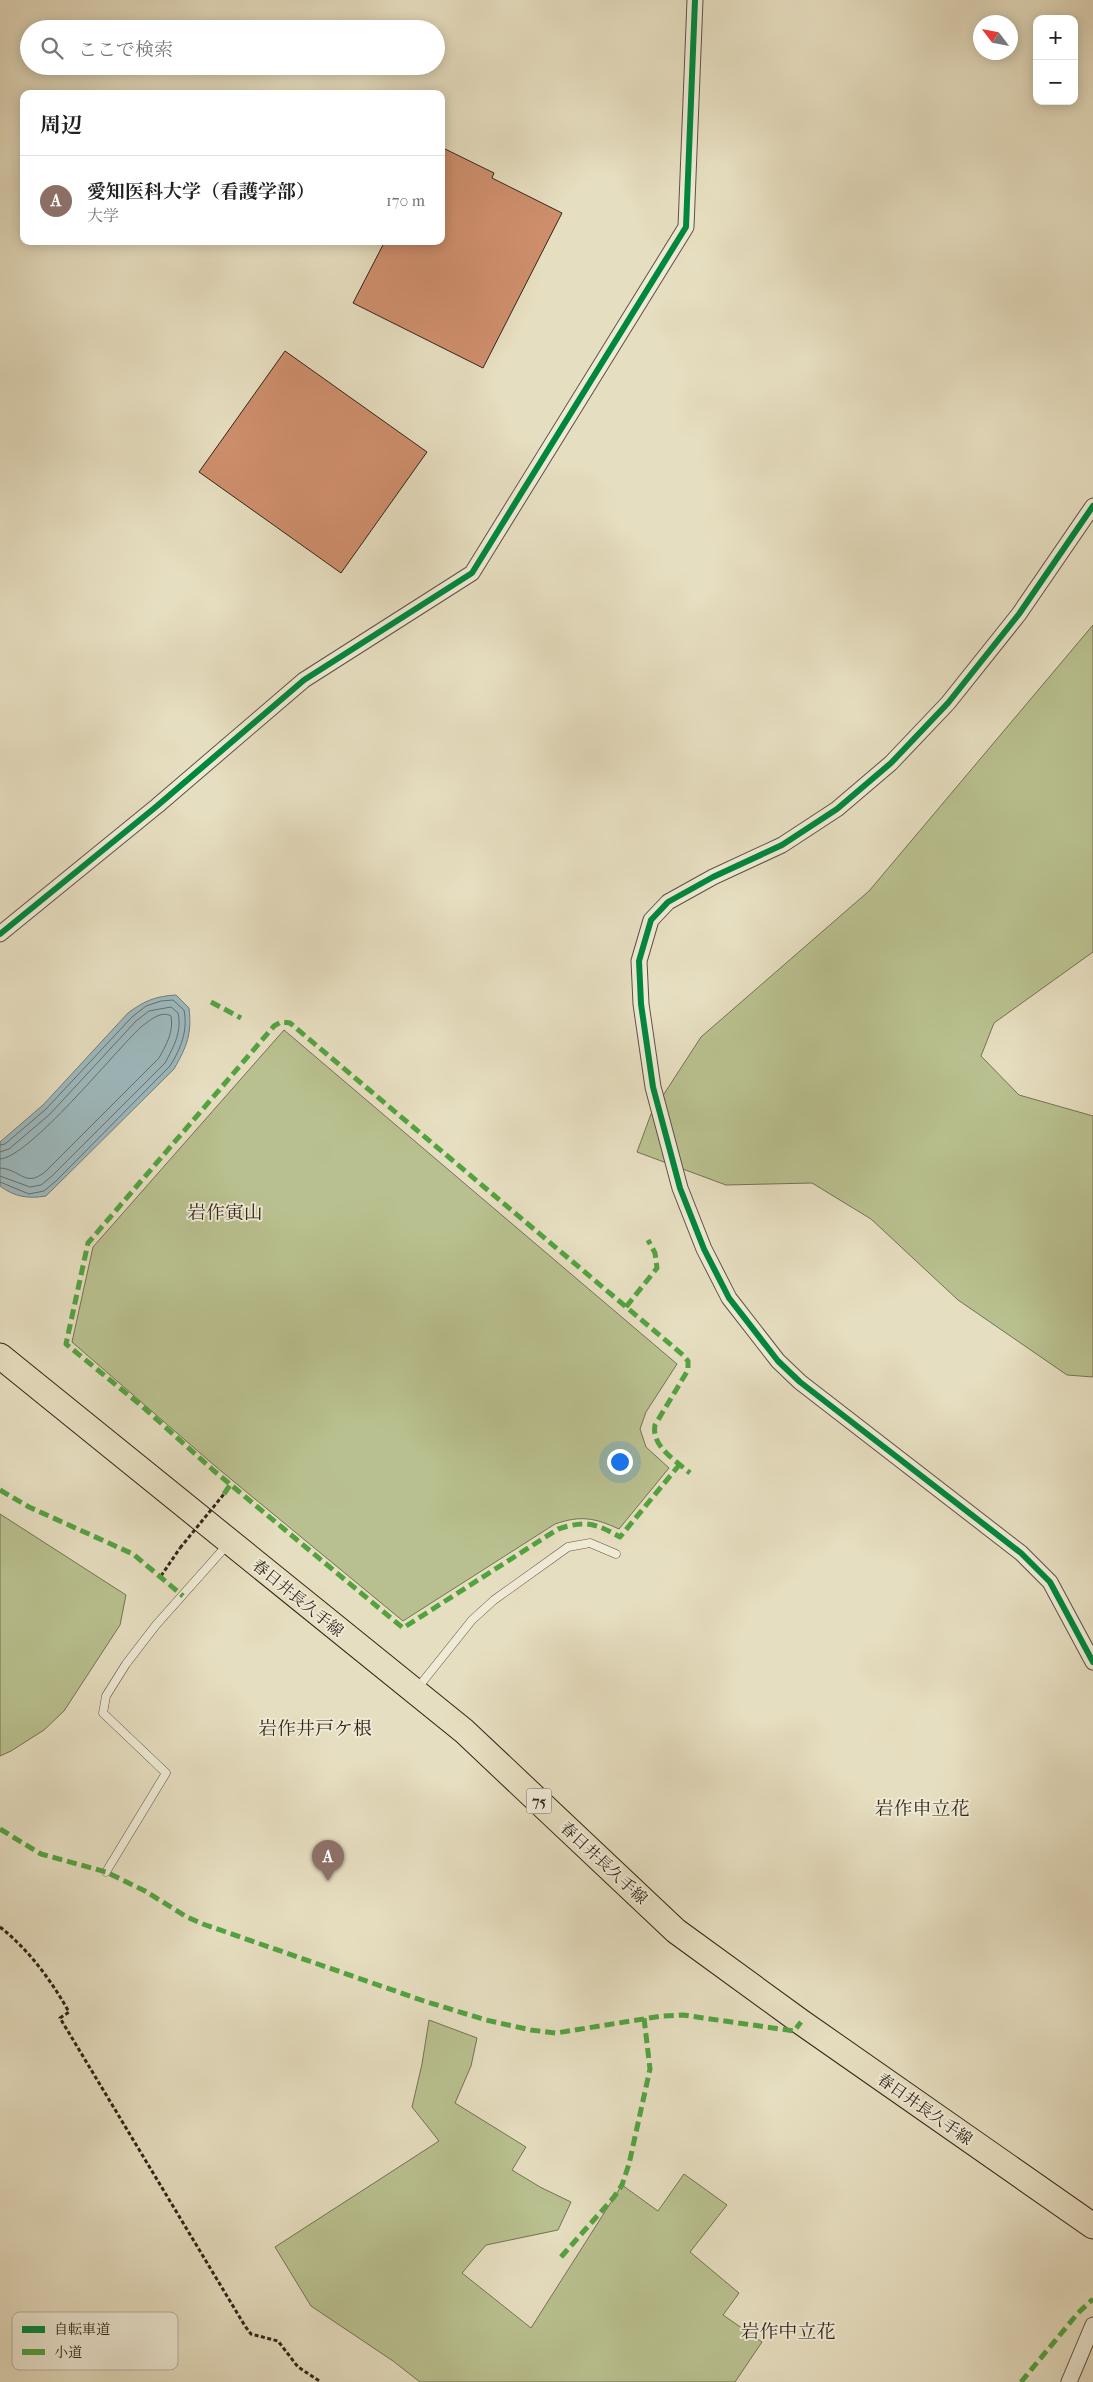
<!DOCTYPE html>
<html lang="ja">
<meta charset="utf-8">
<style>
:root{--surface:#fff;--page:#f2f2f2;--text:#222;--muted:#767676;--line:#e0e0e0;--accent:#db2777}
body{margin:0;font-family:"IM FELL French Canon","Noto Serif JP",serif;background:var(--page);color:var(--text)}
.controls{position:absolute;right:15px;top:15px;display:grid;overflow:hidden;border-radius:10px;box-shadow:0 2px 12px #0003}
.controls button{width:45px;height:45px;display:grid;place-items:center;padding:0;border:0;border-bottom:1px solid var(--line);background:var(--surface);color:var(--text);font:25px sans-serif}
.compass{position:absolute;left:973px;top:15px;width:45px;height:45px;border-radius:50%;background:var(--surface);box-shadow:0 2px 12px #0003;rotate:302deg}
.you{position:absolute;left:619px;top:1461px;width:18px;height:18px;margin:-12px;border:4px solid #fff;border-radius:50%;background:#1a73e8;box-shadow:0 0 0 8px #1a73e833}
.badge{display:grid;place-items:center;width:32px;height:32px;border-radius:50%;background:var(--accent);color:#fff;font-size:16px;font-weight:700}
.pin{position:absolute;translate:-50% -41px;filter:drop-shadow(0 1px 2px #0008)}
.pin::after{content:'';position:absolute;top:26px;width:18px;height:15px;background:inherit;clip-path:polygon(0 0,100% 0,50% 100%)}
.list{margin:0;padding:0;list-style:none}
h2{display:flex;justify-content:space-between;align-items:center;height:65px;margin:0;padding:0 20px;font-size:21px}
h2 small{font-size:16px;font-weight:400;color:var(--muted)}
.list li{display:grid;grid-template-columns:32px 1fr auto;gap:15px;align-items:center;box-sizing:border-box;height:90px;padding:0 20px;border-top:1px solid var(--line)}
.list b{display:block;font-size:19px;white-space:nowrap}
.list p{margin:0;font-size:16px;white-space:nowrap;color:var(--muted)}
.list em{font-size:16px;font-style:normal;color:var(--muted)}
.icon{flex:none;width:28px;height:28px;fill:none;stroke:currentColor;stroke-width:2;stroke-linecap:round;stroke-linejoin:round}
.map{position:relative;flex:none;width:1093px;height:2382px;overflow:hidden}
.search{position:absolute;background:var(--surface);box-shadow:0 2px 12px #0003;left:20px;top:20px;width:425px;height:55px;display:flex;align-items:center;gap:12px;box-sizing:border-box;padding:0 18px;border-radius:28px;color:var(--muted);font-size:19px}
.panel{position:absolute;background:var(--surface);box-shadow:0 2px 12px #0003;left:20px;top:90px;width:425px;height:155px;border-radius:10px}
.map>svg:first-child{display:block}
</style>
<div class="map">
<svg width="1093" height="2382" viewBox="0 0 1093 2382">
<rect width="100%" height="100%" fill="#e6dec0"/>
<filter id="stains"><feTurbulence type="fractalNoise" baseFrequency=".004" numOctaves="4"/><feColorMatrix values="0 0 0 0 .2 0 0 0 0 .09 0 0 0 0 .02 0 0 0 .5 -.17"/></filter>
<radialGradient id="worn" r=".72"><stop offset=".6" stop-color="#630" stop-opacity="0"/><stop offset="1" stop-color="#630" stop-opacity=".3"/></radialGradient>
<g fill="#b9c08f" stroke="#747254">
<polygon points="1093,625 1093,952 994,1023 981,1056 1019,1095 1093,1116 1093,1377 1067,1375 958,1300 871,1219 812,1183 726,1185 637,1152 651,1114 701,1037 869,891"/>
<path d="M 284,1030 L 677,1364 L 646,1412 L 640,1429 L 646,1447 L 669,1468 L 619,1529 C 595,1518 581,1515 555,1524 L 403,1621 L 215,1466 L 72,1342 L 93,1247 Z"/>
<polygon points="0,1514 126,1595 120,1625 64,1711 44,1730 11,1751 0,1756"/>
<polygon points="429,2020 477,2038 471,2066 455,2103 526,2147 512,2170 540,2187 571,2202 558,2230 486,2245 462,2273 531,2328 622,2185 658,2211 684,2174 727,2205 690,2252 739,2293 723,2315 762,2342 735,2382 420,2382 393,2361 311,2306 275,2247 439,2141 412,2107 422,2064"/>
</g>
<path fill="#9db9be" stroke="#717d7c" d="M 176,995 L 189,1008 C 192,1034 187,1046 174,1069 L 46,1196 C 28,1199 15,1197 0,1186 L 0,1142 L 43,1105 L 128,1013 C 144,1001 156,996 176,995 Z"/>
<g fill="none" stroke-linecap="round" stroke-linejoin="round">
<g stroke="#666e6c" stroke-width="1">
<path d="M 0,1145 L 5,1144 L 46,1109 L 132,1017 L 146,1006 L 161,1001 L 173,1000 L 184,1010 C 188,1031 181,1048 170,1066 L 56,1181 L 44,1191 L 29,1194 L 0,1182"/>
<path d="M 0,1152 L 9,1149 L 50,1114 L 136,1021 L 149,1011 L 171,1007 L 178,1013 C 182,1032 174,1046 165,1063 L 52,1176 L 41,1185 L 30,1187 L 0,1176"/>
<path d="M 0,1159 C 29,1158 115,1051 141,1027 C 149,1021 161,1010 171,1016 C 174,1032 166,1045 159,1058 L 46,1171 C 25,1189 21,1169 0,1168"/>
</g>
</g>
<g fill="#ce8e6c" stroke="#302419">
<polygon points="441,147 494,173 492,178 562,213 483,368 353,303 385,241 441,241"/>
<polygon points="285,351 427,452 341,573 199,472"/>
</g>
<g fill="none" stroke-linecap="round" stroke-linejoin="round">
<defs>
<g id="service">
<polyline points="416,1690 472,1620 494,1600 568,1547 590,1543 616,1554"/>
<polyline points="106,1872 166,1773 103,1713 106,1696 126,1664 156,1625 228,1544"/>
</g>
<g id="minor">
<polyline points="1093,506 1019,614 948,703 891,763 837,809 782,845 713,877 668,902 651,920 639,961 641,1004 653,1087 680,1188 704,1249 729,1298 778,1361 800,1382 1021,1553 1050,1582 1093,1662"/>
<polyline points="0,934 157,806 304,680 472,573 686,227 695,0"/>
<polyline points="1069,2382 1093,2325"/>
</g>
<polyline id="primary" points="0,1356 464,1731 676,1931 801,2022 1093,2226"/>
</defs>
<use href="#service" stroke="#5e5243" stroke-width="9"/>
<use href="#minor" stroke="#5e5243" stroke-width="17"/>
<use href="#primary" stroke="#302419" stroke-width="27"/>
<g stroke="#302419" stroke-width="3" stroke-dasharray="4 2.5" stroke-linecap="butt">
<polyline points="161,1576 180,1548"/>
<path d="M 0,1927 C 29,1950 51,1980 69,2012 L 60,2018 L 245,2326 L 251,2334 L 278,2341 L 298,2367 L 321,2382"/>
</g>
<use href="#service" stroke="#efead6" stroke-width="8"/>
<use href="#minor" stroke="#efead6" stroke-width="15"/>
<use href="#primary" stroke="#e6dec0" stroke-width="25"/>
<polyline stroke="#302419" stroke-width="3" stroke-dasharray="4 2.5" stroke-linecap="butt" points="180,1548 224,1494"/>
<g stroke="#52a340" stroke-width="5" stroke-dasharray="10 5" stroke-linecap="butt">
<polyline points="211,1002 241,1018"/>
<polyline points="626,1307 657,1268 655,1253 648,1240"/>
<path d="M 680,1464 L 620,1537 C 595,1523 586,1520 558,1529 L 403,1628 L 213,1470 L 143,1407 L 66,1344 L 88,1243 L 274,1026 L 281,1022 L 290,1023 L 683,1355 L 688,1361 L 688,1370 L 655,1425 C 651,1446 675,1460 690,1473"/>
<polyline points="0,1490 29,1507 133,1554 183,1596"/>
<polyline points="224,1494 230,1485"/>
<polyline points="0,1829 41,1854 106,1872 145,1891 187,1917 203,1924 424,2001 486,2020 531,2030 556,2033 662,2016 683,2015 794,2031 801,2022"/>
<polyline points="561,2257 614,2197 622,2185 629,2164 650,2069 644,2018"/>
<polyline points="1021,2382 1078,2313 1093,2299"/>
</g>
<defs>
<g id="cycleway">
<polyline points="1093,506 1019,614 948,703 891,763 837,809 782,845 713,877 668,902 651,920 639,961 641,1004 653,1087 680,1188 704,1249 729,1298 778,1361 800,1382 1021,1553 1050,1582 1093,1662"/>
<polyline points="0,934 157,806 304,680 472,573 686,227 695,0"/>
</g>
</defs>
<use href="#cycleway" stroke="#efead6" stroke-width="9"/>
<use href="#cycleway" stroke="#00873e" stroke-width="6"/>
</g>
<g text-anchor="middle" dominant-baseline="central" stroke-width="4" stroke-linejoin="round" paint-order="stroke">
<rect fill="#efead6" stroke="#695f52" stroke-width="1" x="526.5" y="1788.5" width="25" height="25" rx="4"/>
<g font-size="15" font-weight="bold" fill="#302419">
<text x="539" y="1801">75</text>
</g>
<g font-size="16" fill="#302419" stroke="#efead6">
<text transform="translate(298 1598) rotate(39)">春日井長久手線</text>
<text transform="translate(604 1863) rotate(43)">春日井長久手線</text>
<text transform="translate(925 2109) rotate(35)">春日井長久手線</text>
</g>
<g font-size="19" fill="#302419" stroke="#efead6">
<text x="225" y="1213">岩作寅山</text>
<text x="315" y="1729">岩作井戸ケ根</text>
<text x="922" y="1809">岩作申立花</text>
<text x="788" y="2332">岩作中立花</text>
</g>
</g>
<rect x="12" y="2312" width="166" height="58" rx="8" fill="#efead6" stroke="#b6af9d" stroke-width="1"/>
<rect x="22" y="2326" width="23" height="7" fill="#00873e"/>
<rect x="22" y="2349" width="23" height="6" fill="#52a340"/>
<g font-size="14" fill="#302419">
<text x="54" y="2334">自転車道</text>
<text x="54" y="2357">小道</text>
</g>
<rect width="100%" height="100%" filter="url(#stains)"/>
<rect width="100%" height="100%" fill="url(#worn)"/>
</svg>
<div class="controls">
<button>+</button>
<button>−</button>
</div>
<svg class="compass" viewBox="-18 -18 36 36"><path d="M0-13l5 13h-10z" fill="#e53935"/><path d="M0 13l5-13h-10z" fill="#767676"/></svg>
<div class="you"></div>
<div class="pin badge" style="left:328px;top:1881px;background:#8d6e63">A</div>
<div class="search"><svg class="icon" aria-label="search" viewBox="0 0 24 24"><circle cx="10" cy="10" r="6"/><path d="M15 15l6 6"/></svg>ここで検索</div>
<section class="panel">
<h2>周辺<small></small></h2>
<ul class="list">
<li><span class="badge" style="background:#8d6e63">A</span><div><b>愛知医科大学（看護学部）</b><p>大学</p></div><em>170 m</em></li>
</ul>
</section>
</div>
